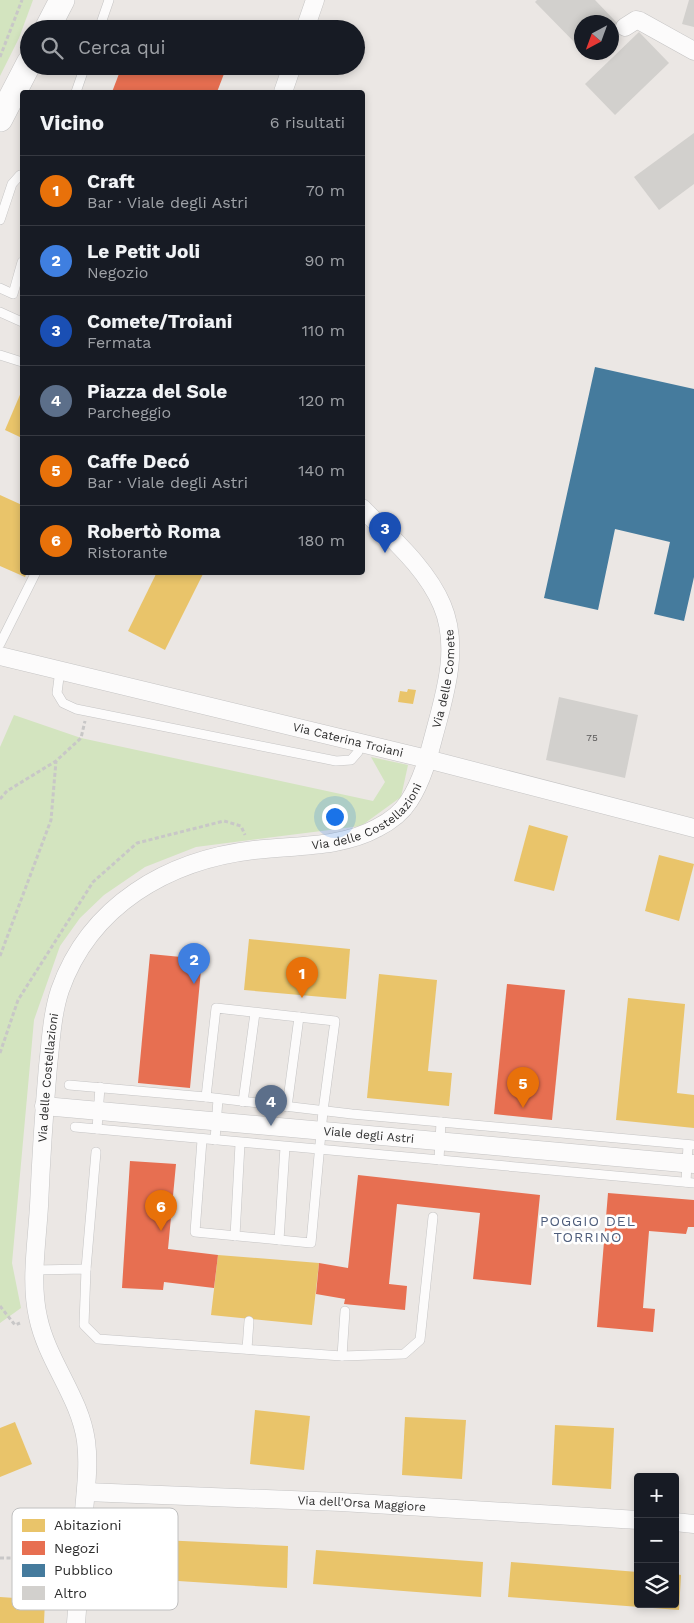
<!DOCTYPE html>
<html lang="it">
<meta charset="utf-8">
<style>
:root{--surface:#171b24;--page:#242831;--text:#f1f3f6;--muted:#9ea1a6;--line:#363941;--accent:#d93025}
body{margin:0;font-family:"Work Sans",sans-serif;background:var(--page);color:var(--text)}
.controls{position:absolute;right:15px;bottom:15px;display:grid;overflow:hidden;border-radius:5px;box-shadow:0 2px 8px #0003}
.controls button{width:45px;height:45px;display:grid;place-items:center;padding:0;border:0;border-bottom:1px solid var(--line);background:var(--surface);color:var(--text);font:25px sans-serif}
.compass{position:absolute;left:574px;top:15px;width:45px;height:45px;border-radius:50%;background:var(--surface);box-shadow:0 2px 8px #0003;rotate:221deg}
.you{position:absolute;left:334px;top:816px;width:18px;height:18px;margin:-12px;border:4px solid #fff;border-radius:50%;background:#1a73e8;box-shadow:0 0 0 8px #1a73e833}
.badge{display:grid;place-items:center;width:32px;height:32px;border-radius:50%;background:var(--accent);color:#fff;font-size:16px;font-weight:700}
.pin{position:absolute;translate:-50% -41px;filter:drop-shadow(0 1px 2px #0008)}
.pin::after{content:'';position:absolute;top:26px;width:18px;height:15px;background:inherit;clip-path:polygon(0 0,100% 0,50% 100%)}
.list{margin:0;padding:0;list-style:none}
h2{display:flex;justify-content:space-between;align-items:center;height:65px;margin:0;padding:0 20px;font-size:21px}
h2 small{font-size:16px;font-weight:400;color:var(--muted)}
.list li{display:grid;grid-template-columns:32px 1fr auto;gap:15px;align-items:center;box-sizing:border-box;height:70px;padding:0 20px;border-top:1px solid var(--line)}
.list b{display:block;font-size:19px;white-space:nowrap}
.list p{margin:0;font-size:16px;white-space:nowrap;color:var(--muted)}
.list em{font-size:16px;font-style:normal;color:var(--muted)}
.icon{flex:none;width:28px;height:28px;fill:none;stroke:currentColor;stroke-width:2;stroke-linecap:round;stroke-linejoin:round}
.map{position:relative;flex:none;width:694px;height:1623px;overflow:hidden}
.search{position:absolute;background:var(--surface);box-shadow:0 2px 8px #0003;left:20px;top:20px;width:345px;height:55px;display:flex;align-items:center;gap:12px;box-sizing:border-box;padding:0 18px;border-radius:28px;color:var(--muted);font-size:19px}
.panel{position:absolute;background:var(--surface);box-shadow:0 2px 8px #0003;left:20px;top:90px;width:345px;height:485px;border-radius:5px}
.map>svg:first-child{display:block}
</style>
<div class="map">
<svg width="694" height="1623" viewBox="0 0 694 1623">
<rect width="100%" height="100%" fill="#ebe7e4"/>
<g fill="#d3e4bf">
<polygon points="0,0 33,0 19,38 0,76"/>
<polygon points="14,715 81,738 373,801 385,782 371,757 408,765 401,797 361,826 196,847 145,867 104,895 80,918 60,946 34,1020 12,1263 21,1308 0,1323 0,747"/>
</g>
<g fill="#e9c46a">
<polygon points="22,390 22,438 5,430"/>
<polygon points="0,495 22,505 22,572 27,572 25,577 0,566"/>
<polygon points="157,572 204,572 165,650 128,631"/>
<polygon points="408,689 416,690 413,704 398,702 400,691 407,692"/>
<polygon points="529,825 568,836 554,891 514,881"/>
<polygon points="659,855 694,864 679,921 645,911"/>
<polygon points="249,939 350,949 346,999 244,990"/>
<polygon points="379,974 437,980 428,1071 452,1073 449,1106 367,1098"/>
<polygon points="628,998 685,1004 677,1093 694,1095 694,1128 616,1120"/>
<polygon points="218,1255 319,1263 312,1325 211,1315"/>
<polygon points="255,1410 310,1416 304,1470 250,1464"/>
<polygon points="405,1417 466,1420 462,1479 402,1475"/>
<polygon points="15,1422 32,1464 0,1477 0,1428"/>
<polygon points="555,1425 614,1428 611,1489 552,1485"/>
<polygon points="120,1538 288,1546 287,1588 116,1577"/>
<polygon points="316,1550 483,1562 481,1597 313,1584"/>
<polygon points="511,1562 638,1572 638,1604 675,1604 675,1574 681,1575 679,1610 508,1597"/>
<polygon points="0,1597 45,1600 44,1623 0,1623"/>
</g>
<g fill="#e76f51">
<polygon points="140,21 159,29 137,29"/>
<polygon points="122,66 227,66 217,92 112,92"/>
<polygon points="150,954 202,959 190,1088 138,1083"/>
<polygon points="507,984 565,990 552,1120 494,1114"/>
<polygon points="130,1161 176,1164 168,1249 218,1255 214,1288 164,1282 163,1290 122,1288"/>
<polygon points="358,1175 540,1195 531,1285 473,1279 480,1213 397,1204 389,1284 407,1286 405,1310 344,1304 345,1299 316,1294 319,1263 348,1268"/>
<polygon points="608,1193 694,1200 694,1227 688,1227 686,1234 649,1231 643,1308 655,1309 653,1332 597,1327"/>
</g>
<polygon fill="#457b9d" points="595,367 694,389 694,577 684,621 654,614 670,542 615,529 598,610 544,598"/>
<g fill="#d2d0cd">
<polygon points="537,0 595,0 617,23 612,29 612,22 582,22 582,50 535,2"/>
<polygon points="689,0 694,0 694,27 682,24"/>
<polygon points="639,32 669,63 615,115 585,84"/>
<polygon points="694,133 694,184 659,210 634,177"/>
<polygon points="559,697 638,715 625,778 546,760"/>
</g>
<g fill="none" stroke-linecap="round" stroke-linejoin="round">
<defs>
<g id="lane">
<polyline points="99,29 109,0"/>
<polyline points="76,92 85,66"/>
<polyline points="0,220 12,184 20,175 22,176"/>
<polyline points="0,288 13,294 22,262"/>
<polyline points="0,312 22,322"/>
<polyline points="0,355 22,362"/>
<polyline points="0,644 36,572"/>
<polyline points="60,670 57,693 63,703 76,709 336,761 351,760 358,752 361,744"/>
<polyline points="69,1085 206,1097 352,1114 694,1145"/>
<polyline points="243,1102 255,1013"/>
<polyline points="287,1107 299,1017"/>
<polyline points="75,1127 694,1183"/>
<polyline points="97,1129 100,1087"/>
<polyline points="202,1140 195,1232 311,1243 323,1111 335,1021 216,1008 206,1097"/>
<polyline points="215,1140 218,1099"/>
<polyline points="439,1160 441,1122"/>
<polyline points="686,1182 688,1145"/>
<polyline points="235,1236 240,1144"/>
<polyline points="279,1240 285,1147"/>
<polyline points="86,1269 96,1152"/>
<polyline points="36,1270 86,1269 84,1325 98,1339 342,1356 404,1354 420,1340 433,1217"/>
<polyline points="247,1349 249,1321"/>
<polyline points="342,1356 345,1311"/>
</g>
<g id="street">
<polyline points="625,27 636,20 640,21 694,51"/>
<polyline points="305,29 315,0"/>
<polyline points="283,92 292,66"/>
<path id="s1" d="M 0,656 L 427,759 L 694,828"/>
<path id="s2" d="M 44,1106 L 694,1164"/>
<path id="s3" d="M 86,1492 L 341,1502 L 638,1520"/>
<polyline points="675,1522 694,1524"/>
<path id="s4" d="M 76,1623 C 79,1586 82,1548 84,1511 C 86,1488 89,1464 86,1441 C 80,1397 47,1361 38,1317 C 30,1282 37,1242 39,1206 C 41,1159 44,1112 48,1066 C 51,1040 52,1014 60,990 C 90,905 168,860 254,850 C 294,845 341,848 377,828 C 389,822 402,812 409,801 C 422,781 428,758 434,735 C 445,694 460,647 442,605 C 426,567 390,537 362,508"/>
</g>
<g id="secondary">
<polyline points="47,29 62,0"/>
<polyline points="0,119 29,63"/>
</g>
</defs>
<use href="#lane" stroke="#c5c4c4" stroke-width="10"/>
<use href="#street" stroke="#c5c4c4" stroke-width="19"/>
<use href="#secondary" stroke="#c5c4c4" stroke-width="26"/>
<g stroke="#c8c7c7" stroke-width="3" stroke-dasharray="4 2.5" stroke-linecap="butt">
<polyline points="0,57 22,0"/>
<polyline points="0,799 7,791 56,761 81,738 85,721"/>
<polyline points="0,956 51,820 56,761"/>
<polyline points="0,1053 18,1000 93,882 137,843 224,821 241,826 245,835"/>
<polyline points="0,1306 15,1325 20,1323"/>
<polyline points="0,1558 62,1558"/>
</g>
<use href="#lane" stroke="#fcfbfb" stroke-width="9"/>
<use href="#street" stroke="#fcfbfb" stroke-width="18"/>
<use href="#secondary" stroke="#fcfbfb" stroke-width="25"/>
</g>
<g text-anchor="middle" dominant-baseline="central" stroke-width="5" stroke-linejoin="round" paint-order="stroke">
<g font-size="10" fill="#575656">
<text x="592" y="737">75</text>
</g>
<g font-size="12" fill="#2d2d2d" stroke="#fff">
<text stroke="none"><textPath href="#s4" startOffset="1194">Via delle Comete</textPath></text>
<text stroke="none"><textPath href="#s1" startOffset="358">Via Caterina Troiani</textPath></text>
<text stroke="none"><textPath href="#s4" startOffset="1020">Via delle Costellazioni</textPath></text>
<text stroke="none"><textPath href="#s4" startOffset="556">Via delle Costellazioni</textPath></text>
<text stroke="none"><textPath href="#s2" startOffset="326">Viale degli Astri</textPath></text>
<text stroke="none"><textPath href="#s3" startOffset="276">Via dell'Orsa Maggiore</textPath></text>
</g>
<g font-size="14" letter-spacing="1" fill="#4f5e7c" stroke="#fff">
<text x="588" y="1221">POGGIO DEL<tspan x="588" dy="16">TORRINO</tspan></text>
</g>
</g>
<rect x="12" y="1508" width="166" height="102" rx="8" fill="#fff" stroke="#c0c0c0" stroke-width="1"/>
<rect x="22" y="1519" width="23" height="13" fill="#e9c46a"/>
<rect x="22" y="1541" width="23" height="14" fill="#e76f51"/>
<rect x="22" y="1564" width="23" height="13" fill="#457b9d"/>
<rect x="22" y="1586" width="23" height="14" fill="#d2d0cd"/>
<g font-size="14" fill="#2d2d2d">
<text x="54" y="1530">Abitazioni</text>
<text x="54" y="1553">Negozi</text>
<text x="54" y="1575">Pubblico</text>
<text x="54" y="1598">Altro</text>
</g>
</svg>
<div class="controls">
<button>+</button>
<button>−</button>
<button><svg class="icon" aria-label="layers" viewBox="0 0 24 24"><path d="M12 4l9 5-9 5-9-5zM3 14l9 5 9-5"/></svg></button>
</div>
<svg class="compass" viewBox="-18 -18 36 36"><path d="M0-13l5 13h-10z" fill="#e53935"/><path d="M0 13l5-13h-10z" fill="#9ea1a6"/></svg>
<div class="you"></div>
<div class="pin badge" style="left:302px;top:998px;background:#e8710a">1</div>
<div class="pin badge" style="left:194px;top:984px;background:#3f7fe0">2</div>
<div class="pin badge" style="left:385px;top:553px;background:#1a4fb4">3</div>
<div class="pin badge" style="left:271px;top:1126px;background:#5c6f8a">4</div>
<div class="pin badge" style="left:523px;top:1108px;background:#e8710a">5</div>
<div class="pin badge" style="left:161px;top:1231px;background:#e8710a">6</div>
<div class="search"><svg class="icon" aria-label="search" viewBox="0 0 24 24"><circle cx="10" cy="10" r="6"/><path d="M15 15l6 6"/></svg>Cerca qui</div>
<section class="panel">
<h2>Vicino<small>6 risultati</small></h2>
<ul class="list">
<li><span class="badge" style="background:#e8710a">1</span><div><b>Craft</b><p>Bar · Viale degli Astri</p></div><em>70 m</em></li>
<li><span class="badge" style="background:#3f7fe0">2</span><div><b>Le Petit Joli</b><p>Negozio</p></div><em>90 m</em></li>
<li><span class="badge" style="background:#1a4fb4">3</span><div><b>Comete/Troiani</b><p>Fermata</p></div><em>110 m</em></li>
<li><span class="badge" style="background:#5c6f8a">4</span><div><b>Piazza del Sole</b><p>Parcheggio</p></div><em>120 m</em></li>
<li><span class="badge" style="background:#e8710a">5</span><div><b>Caffe Decó</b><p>Bar · Viale degli Astri</p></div><em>140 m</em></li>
<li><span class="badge" style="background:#e8710a">6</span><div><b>Robertò Roma</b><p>Ristorante</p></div><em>180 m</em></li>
</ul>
</section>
</div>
